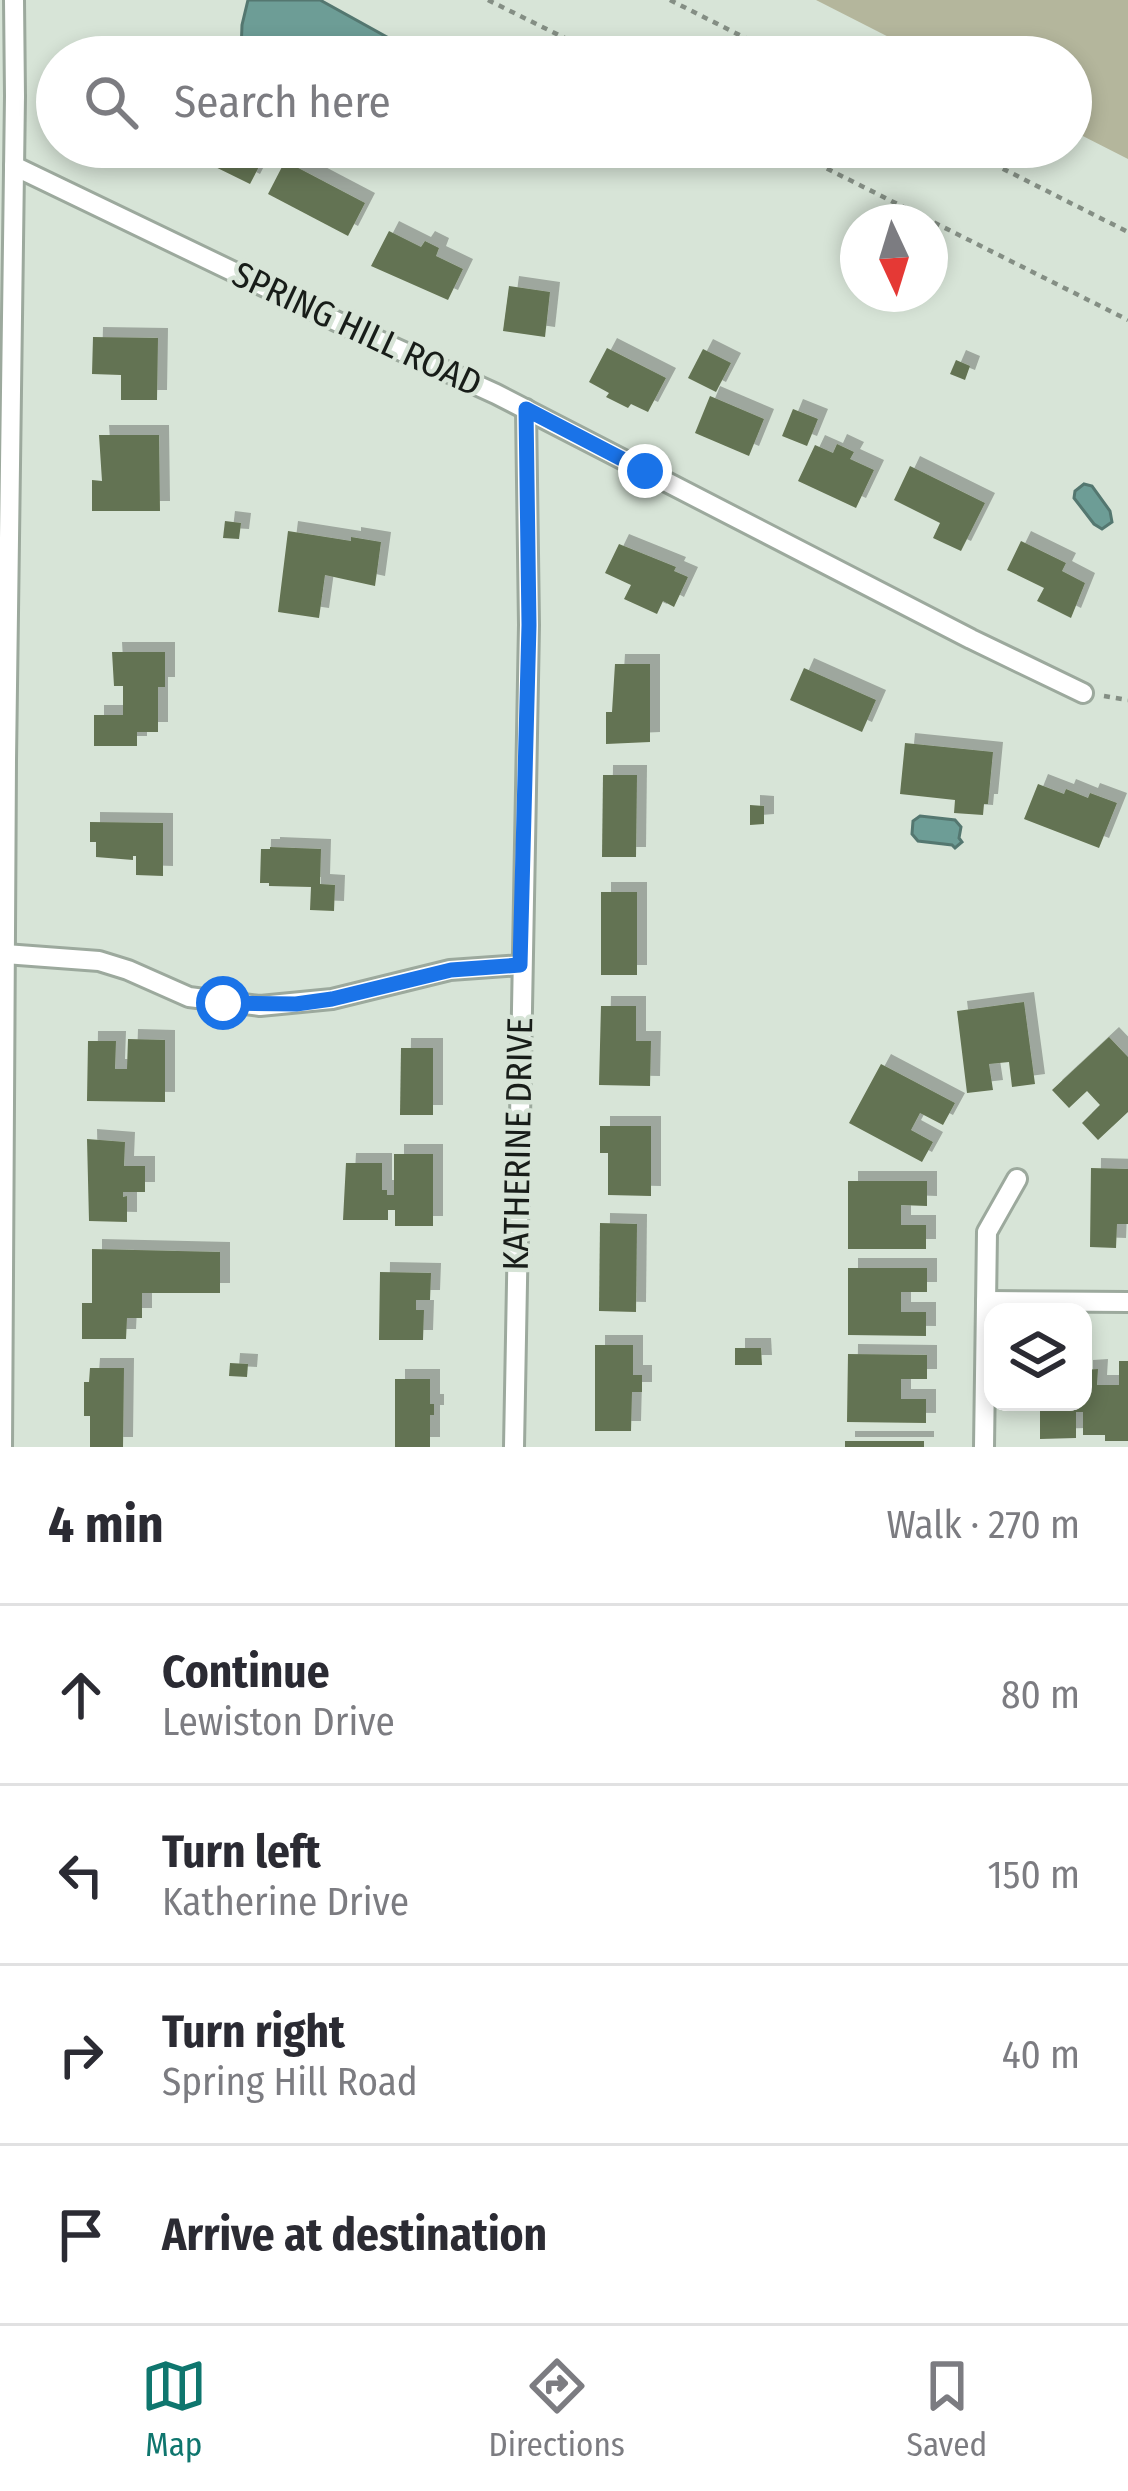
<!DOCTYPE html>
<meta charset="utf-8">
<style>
:root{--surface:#fff;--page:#f7f7f7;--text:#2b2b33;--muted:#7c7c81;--line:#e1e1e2;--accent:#0f766e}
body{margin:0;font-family:"Fira Sans Condensed",sans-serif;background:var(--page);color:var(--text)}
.controls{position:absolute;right:36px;bottom:36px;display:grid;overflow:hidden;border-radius:24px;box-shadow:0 6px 18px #0003}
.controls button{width:108px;height:108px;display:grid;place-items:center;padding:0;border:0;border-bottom:3px solid var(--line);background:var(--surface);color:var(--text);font:60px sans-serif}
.compass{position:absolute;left:840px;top:204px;width:108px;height:108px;border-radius:50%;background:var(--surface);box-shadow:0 6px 18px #0003;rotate:176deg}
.stop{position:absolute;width:36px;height:36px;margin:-27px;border:9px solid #1a73e8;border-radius:50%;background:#fff}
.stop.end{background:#1a73e8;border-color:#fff;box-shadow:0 3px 12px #0008}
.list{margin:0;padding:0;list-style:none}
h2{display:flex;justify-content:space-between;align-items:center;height:156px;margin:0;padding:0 48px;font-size:51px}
h2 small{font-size:39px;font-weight:400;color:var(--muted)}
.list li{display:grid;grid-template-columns:78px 1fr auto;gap:36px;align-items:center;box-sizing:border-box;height:180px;padding:0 48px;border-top:3px solid var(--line)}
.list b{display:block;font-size:45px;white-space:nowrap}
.list p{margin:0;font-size:39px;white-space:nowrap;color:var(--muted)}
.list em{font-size:39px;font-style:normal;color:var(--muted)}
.icon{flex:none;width:66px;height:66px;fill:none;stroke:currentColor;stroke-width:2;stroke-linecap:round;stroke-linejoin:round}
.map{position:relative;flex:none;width:1128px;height:1447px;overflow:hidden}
.search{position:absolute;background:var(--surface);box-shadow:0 6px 18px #0003;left:36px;right:36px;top:36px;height:132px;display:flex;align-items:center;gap:30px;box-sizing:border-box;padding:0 42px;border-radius:66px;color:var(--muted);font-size:45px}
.sheet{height:876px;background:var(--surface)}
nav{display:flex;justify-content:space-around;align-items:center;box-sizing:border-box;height:168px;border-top:3px solid var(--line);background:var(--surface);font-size:33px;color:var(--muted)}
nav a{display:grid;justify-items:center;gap:6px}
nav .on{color:var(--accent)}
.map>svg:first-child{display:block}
</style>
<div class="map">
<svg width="1128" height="1447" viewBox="0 0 1128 1447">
<defs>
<filter id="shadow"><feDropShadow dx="10" dy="-10" stdDeviation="0" flood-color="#0004"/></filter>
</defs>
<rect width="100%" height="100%" fill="#d7e4d7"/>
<polygon fill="#b4b69c" points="816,0 1128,0 1128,159 1071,130 1071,57 928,57"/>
<g fill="#6d9d96" stroke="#547770" stroke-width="3">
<polygon points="248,0 320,0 423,57 249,57 241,52 242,25"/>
<polygon points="1084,484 1092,486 1110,511 1112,522 1102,529 1094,524 1074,498 1075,491"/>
<polygon points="920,816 955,820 961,827 959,838 962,842 955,848 952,845 918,841 912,834 913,821"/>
</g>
<g fill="#647352" filter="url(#shadow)">
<polygon points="165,147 248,147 265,155 250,184 193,156 191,160"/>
<polygon points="285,161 365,203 348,236 268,194"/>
<polygon points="389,231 421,247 425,241 439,248 436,256 463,269 448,300 371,266"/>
<polygon points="509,286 550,292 545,337 503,331"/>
<polygon points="93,337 158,338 157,400 121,400 121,375 92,374"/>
<polygon points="607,348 666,378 648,412 631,404 628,408 606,397 609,393 589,382"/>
<polygon points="703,349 731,363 716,392 688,378"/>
<polygon points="956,360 970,366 965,380 950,374"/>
<polygon points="710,396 764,419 749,456 695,433"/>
<polygon points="793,409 818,419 807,446 782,436"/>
<polygon points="99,435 159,435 160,511 92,511 92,480 102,481"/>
<polygon points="837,444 854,452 850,459 874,470 856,508 798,481 815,445 833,453"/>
<polygon points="910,466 985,503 961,551 933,538 940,523 894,500"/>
<polygon points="225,521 241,523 239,539 223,538"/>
<polygon points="288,531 351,541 351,537 381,542 375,586 325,575 319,618 278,612"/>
<polygon points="1021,541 1066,563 1062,571 1085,583 1071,618 1037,601 1044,588 1007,570"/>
<polygon points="619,544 676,567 674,571 688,577 674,607 663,601 657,614 624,599 631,585 605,573"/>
<polygon points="112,652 165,652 165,687 158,687 158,732 137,732 137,746 94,746 94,715 123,715 123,686 114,686"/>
<polygon points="615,664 650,664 650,742 606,744 606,712 612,712"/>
<polygon points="804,668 876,700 862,732 790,700"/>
<polygon points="905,743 993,752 988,804 984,804 983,815 954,813 955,800 900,794"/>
<polygon points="603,775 637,775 636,857 602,857"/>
<polygon points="1038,784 1064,794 1066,789 1088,798 1090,793 1117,803 1099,848 1024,819"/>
<polygon points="750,805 764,806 764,824 750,825"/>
<polygon points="90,822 163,823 163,876 136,875 136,856 133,856 133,860 96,857 96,842 90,842"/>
<polygon points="270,847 321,849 320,884 335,885 334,911 310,910 311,887 269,886 269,883 260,883 261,849 270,849"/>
<rect x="601" y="892" width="36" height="83"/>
<polygon points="1024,1002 1035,1084 1012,1087 1009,1062 989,1064 993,1090 967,1093 957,1011"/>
<polygon points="601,1006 636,1006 636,1041 651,1041 650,1086 599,1085"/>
<polygon points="1109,1037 1128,1057 1128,1112 1098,1140 1082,1123 1100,1105 1087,1091 1069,1108 1052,1090"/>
<polygon points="128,1039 165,1040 165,1102 87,1101 88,1041 116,1041 115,1069 127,1069"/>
<polygon points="401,1048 433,1048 433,1115 400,1115"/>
<polygon points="881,1064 955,1103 943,1125 920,1113 911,1130 933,1142 922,1162 849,1123"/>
<polygon points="600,1126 651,1126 651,1196 608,1195 608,1153 600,1153"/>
<polygon points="87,1139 125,1142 124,1166 145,1166 145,1192 123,1192 123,1197 127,1196 127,1222 89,1221"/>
<polygon points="394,1154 433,1154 433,1226 395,1226 395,1210 388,1210 388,1220 343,1220 346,1163 382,1163 382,1190 387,1190 387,1195 394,1195"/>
<polygon points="1091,1168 1128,1169 1128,1224 1117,1224 1116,1248 1090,1247"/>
<polygon points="848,1181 927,1181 927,1206 901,1205 901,1225 926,1225 926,1249 848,1249"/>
<polygon points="600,1223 637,1224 636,1312 599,1311"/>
<polygon points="92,1249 220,1252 220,1293 142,1293 142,1318 127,1318 126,1339 82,1339 82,1303 92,1303"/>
<polygon points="848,1268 927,1268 927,1292 901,1292 901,1312 926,1312 926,1336 848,1335"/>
<polygon points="380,1272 431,1273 430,1300 416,1300 416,1310 424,1310 423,1340 379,1340"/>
<polygon points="595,1345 633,1345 633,1375 642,1375 642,1392 632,1392 631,1431 595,1431"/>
<polygon points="735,1348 761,1348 762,1365 735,1365"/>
<polygon points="848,1354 927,1355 927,1379 901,1379 901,1399 926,1399 926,1423 847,1422"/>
<polygon points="1119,1361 1128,1361 1128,1441 1105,1441 1105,1435 1083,1435 1083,1412 1076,1412 1076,1438 1040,1439 1040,1402 1083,1402 1083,1370 1098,1369 1097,1385 1119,1385"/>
<polygon points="230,1363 248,1364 247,1377 229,1376"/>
<polygon points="90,1368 124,1368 123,1447 90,1447 90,1416 84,1416 84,1382 89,1382"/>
<polygon points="395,1379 430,1379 430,1404 434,1404 434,1415 430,1415 430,1447 395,1447"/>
<rect x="845" y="1441" width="79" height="6"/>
</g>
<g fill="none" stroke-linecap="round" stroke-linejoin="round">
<defs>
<g id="street">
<polyline points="14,166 340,323 496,394 971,639 1083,693"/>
<polyline points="5,954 99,961 128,970 189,997 260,1006 332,999 450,970 521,965"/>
<polyline points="986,1301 1128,1302"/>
<polyline points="2,1447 6,760 15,96 14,0"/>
<polyline points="514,1447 529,625 526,409"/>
<polyline points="984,1447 987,1232 1017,1179"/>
</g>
</defs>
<use href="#street" stroke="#9ca99d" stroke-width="24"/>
<g stroke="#848e84" stroke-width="4.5" stroke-dasharray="6 6" stroke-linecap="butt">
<polyline points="488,0 603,57"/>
<polyline points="670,0 783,57"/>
<polyline points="784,147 1128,320"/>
<polyline points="960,147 1128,232"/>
<polyline points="1104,696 1128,700"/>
</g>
<use href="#street" stroke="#fff" stroke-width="18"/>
</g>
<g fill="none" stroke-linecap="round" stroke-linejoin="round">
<polyline stroke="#1a73e8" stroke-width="15" points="223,1003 296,1004 332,999 451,970 520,965 529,625 526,409 645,471"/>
</g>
<g text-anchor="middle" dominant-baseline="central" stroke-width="9" stroke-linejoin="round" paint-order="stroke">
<g font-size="36" fill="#181d19" stroke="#d7e4d7">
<text transform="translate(357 329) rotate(25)">SPRING HILL ROAD</text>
<text transform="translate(518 1144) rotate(-89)">KATHERINE DRIVE</text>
</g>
</g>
</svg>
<div class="controls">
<button><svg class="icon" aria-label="layers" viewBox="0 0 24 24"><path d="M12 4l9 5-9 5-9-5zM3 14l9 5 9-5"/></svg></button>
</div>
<svg class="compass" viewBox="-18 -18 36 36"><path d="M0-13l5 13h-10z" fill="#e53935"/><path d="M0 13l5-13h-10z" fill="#7c7c81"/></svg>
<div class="stop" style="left:223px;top:1003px"></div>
<div class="stop end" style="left:645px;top:471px"></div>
<div class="search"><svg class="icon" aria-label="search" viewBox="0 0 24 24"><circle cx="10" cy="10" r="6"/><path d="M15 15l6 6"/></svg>Search here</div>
</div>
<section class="sheet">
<h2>4 min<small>Walk · 270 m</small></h2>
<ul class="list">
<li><svg class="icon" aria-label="ahead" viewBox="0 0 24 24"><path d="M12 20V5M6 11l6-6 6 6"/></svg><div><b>Continue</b><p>Lewiston Drive</p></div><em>80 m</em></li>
<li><svg class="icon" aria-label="left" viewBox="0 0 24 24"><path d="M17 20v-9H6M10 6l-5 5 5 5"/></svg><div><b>Turn left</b><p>Katherine Drive</p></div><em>150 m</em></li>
<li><svg class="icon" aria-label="right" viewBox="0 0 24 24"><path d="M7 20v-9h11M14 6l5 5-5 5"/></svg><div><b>Turn right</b><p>Spring Hill Road</p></div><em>40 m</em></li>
<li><svg class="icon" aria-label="arrive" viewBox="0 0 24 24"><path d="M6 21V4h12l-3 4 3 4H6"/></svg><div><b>Arrive at destination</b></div></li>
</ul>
</section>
<nav>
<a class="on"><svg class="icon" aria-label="map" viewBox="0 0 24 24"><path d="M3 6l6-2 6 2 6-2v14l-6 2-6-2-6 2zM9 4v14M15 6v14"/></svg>Map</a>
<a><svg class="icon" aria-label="directions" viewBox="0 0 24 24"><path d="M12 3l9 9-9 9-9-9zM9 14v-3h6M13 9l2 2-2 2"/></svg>Directions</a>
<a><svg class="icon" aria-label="saved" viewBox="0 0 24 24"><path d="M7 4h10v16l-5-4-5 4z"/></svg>Saved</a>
</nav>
